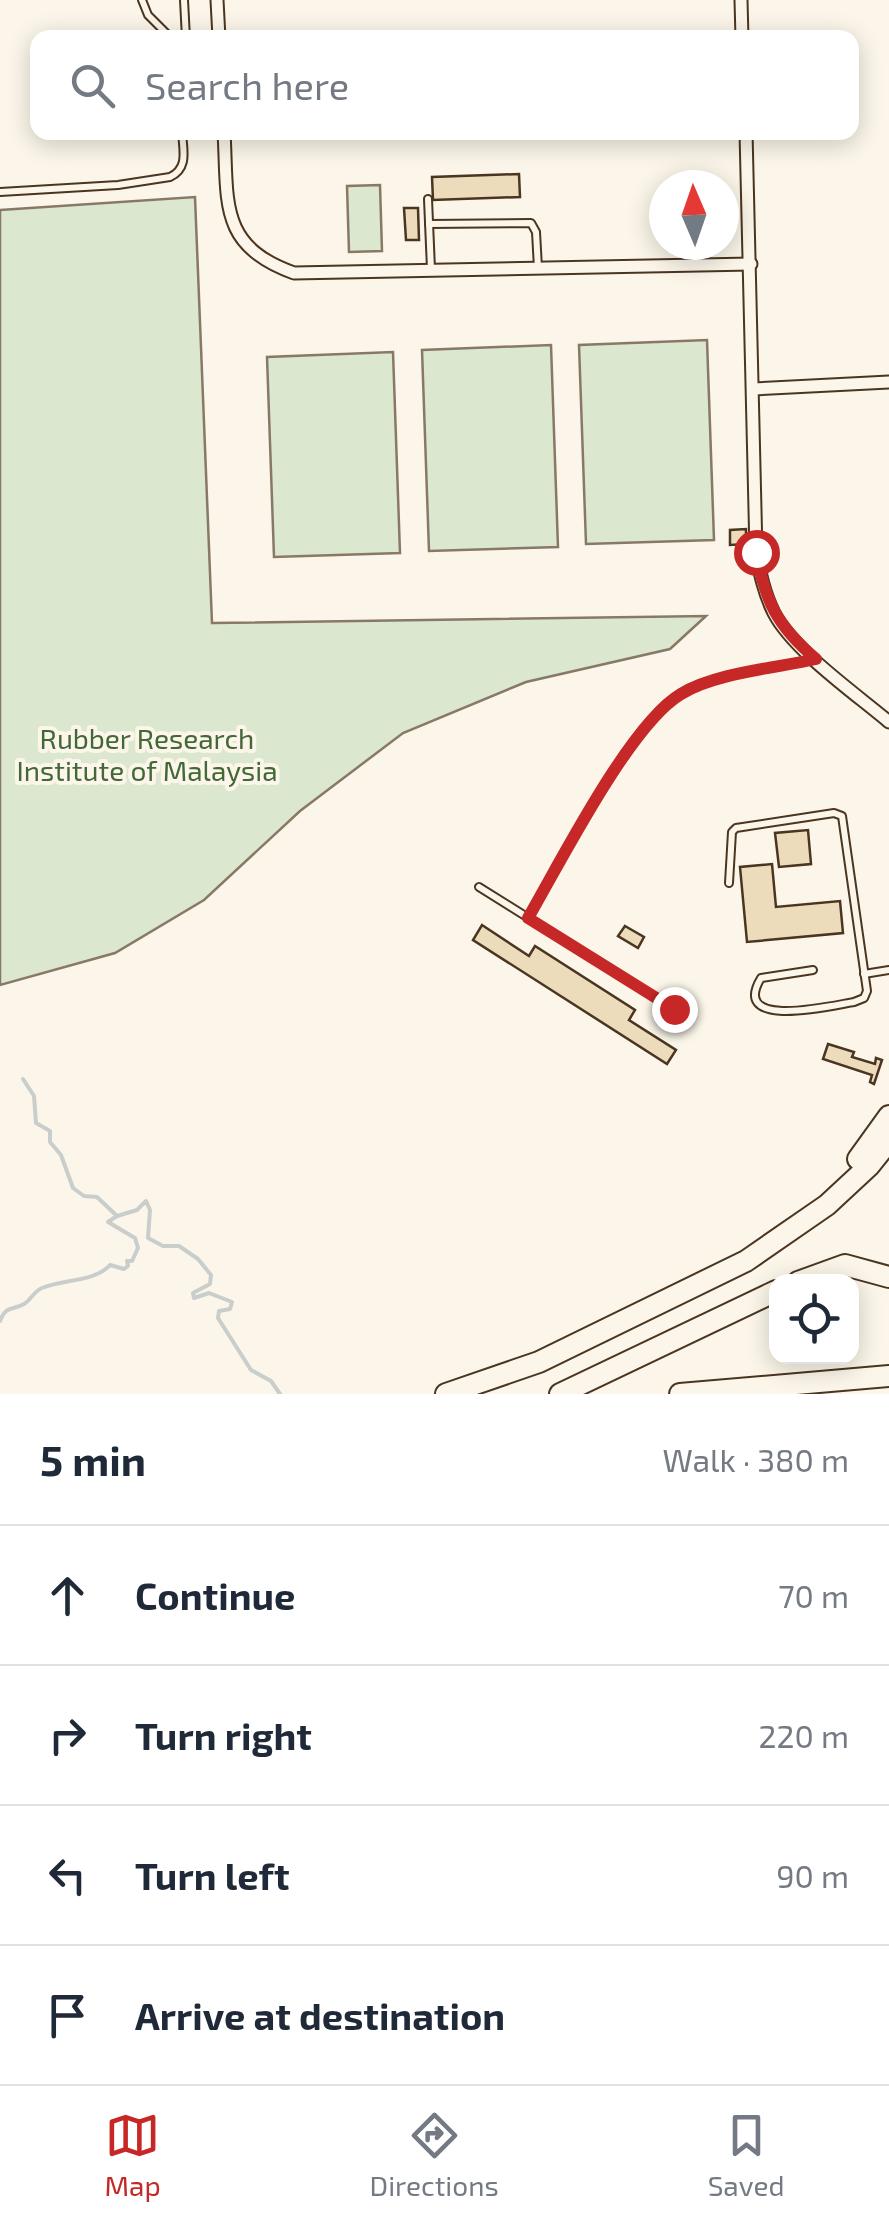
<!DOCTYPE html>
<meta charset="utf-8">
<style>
:root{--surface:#fff;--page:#f2f2f3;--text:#1f2937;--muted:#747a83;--line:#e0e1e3;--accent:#c62828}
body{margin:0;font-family:"Exo 2",sans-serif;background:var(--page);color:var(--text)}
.controls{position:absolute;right:30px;bottom:30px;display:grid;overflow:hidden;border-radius:20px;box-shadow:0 5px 25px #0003}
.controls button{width:90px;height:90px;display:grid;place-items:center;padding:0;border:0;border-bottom:2px solid var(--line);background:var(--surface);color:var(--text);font:50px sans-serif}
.compass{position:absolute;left:649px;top:170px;width:90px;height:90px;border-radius:50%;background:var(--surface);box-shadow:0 5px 25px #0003;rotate:358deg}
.stop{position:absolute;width:30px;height:30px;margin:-22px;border:8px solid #c62828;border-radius:50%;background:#fff}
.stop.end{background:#c62828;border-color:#fff;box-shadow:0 2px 10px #0008}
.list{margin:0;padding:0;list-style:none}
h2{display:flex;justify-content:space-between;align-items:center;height:130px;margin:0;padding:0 40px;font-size:42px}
h2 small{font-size:32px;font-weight:400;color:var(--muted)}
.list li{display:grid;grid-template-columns:65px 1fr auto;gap:30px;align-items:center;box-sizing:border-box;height:140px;padding:0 40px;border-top:2px solid var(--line)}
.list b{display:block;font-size:38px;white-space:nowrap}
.list em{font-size:32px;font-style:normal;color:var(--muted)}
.icon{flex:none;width:55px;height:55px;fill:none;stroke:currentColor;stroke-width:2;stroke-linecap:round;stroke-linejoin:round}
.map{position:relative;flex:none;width:889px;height:1394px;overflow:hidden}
.search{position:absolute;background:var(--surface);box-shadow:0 5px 25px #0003;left:30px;right:30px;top:30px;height:110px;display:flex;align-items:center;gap:25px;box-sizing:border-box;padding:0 35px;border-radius:20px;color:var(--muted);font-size:38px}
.sheet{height:690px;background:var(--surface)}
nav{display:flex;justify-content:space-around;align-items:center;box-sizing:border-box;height:140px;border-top:2px solid var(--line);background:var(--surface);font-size:28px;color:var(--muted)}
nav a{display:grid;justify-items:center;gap:5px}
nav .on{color:var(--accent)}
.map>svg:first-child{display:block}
</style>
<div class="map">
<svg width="889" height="1394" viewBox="0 0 889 1394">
<rect width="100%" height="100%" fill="#fbf6e9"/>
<g fill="#dce7d0" stroke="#887966" stroke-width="2.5">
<polygon points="380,185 382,251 349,252 347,186"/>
<polygon points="195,197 212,623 706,616 670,649 526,682 403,733 300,811 204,900 115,953 0,985 0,210"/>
<polygon points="707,340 714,540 586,544 579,345"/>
<polygon points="551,345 558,547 429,551 422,350"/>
<polygon points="393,352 400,553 274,557 267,357"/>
</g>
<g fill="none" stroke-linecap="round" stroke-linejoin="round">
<g stroke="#c9cecd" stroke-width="4">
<polyline points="23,1079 34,1096 36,1123 50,1131 50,1142 61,1155 73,1188 84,1196 97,1197 117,1216"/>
<path d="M 0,1321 C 6,1305 12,1311 24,1304 C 31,1300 34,1291 42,1288 C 63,1279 95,1282 110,1265 L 124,1269 L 128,1266 L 127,1261 L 132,1261 L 138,1248 L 135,1238 L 108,1222 L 117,1216 L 137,1210 L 146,1201 L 150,1210 L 148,1238 L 163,1246 L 179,1246 L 198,1259 L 211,1275 L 210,1284 L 193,1293 L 194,1298 L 209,1293 L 232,1302 L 230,1309 L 219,1311 L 218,1318 L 251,1370 L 271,1381 L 280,1394"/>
</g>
</g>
<g fill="#ecdcbc" stroke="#4a3520" stroke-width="2.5">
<polygon points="519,174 520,197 433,200 432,177"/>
<polygon points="404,208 418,208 419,240 406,240"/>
<polygon points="746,529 746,544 730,545 730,530"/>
<polygon points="808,830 811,864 779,867 775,833"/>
<polygon points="772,864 776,907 840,901 843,933 747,942 740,867"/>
<polygon points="482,925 529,956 535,946 635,1010 629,1020 676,1050 667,1064 473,940"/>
<polygon points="625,926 644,937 638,948 618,936"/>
<polygon points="828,1044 854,1052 852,1057 875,1064 876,1058 882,1060 874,1084 870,1082 872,1075 823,1059"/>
</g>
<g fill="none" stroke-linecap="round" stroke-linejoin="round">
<defs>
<g id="service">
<polyline points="142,0 148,15 171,38"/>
<polyline points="184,0 186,38"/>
<path d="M 0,192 L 118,185 L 170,177 C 189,168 183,150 182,132"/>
<polyline points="428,199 431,269"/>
<polyline points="429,224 531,223 536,232 538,268"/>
<path d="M 729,883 L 732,832 L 736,828 L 834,813 L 842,816 L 867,991 L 864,998 L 854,1002 C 834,1005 729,1031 761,978 L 813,970"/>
<polyline points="479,887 674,1009"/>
<path d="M 528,918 C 561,862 628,726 680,694 C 710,675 778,667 815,659"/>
<polyline points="864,974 889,970"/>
</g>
<g id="minor">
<polyline points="217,0 219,38"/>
<polyline points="741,0 742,38"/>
<path d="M 224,132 C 228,202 218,246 294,273 L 751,264"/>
<path d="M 746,132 L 756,552 C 760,573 764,593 774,613 C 793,650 856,694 889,722"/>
<polyline points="753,389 889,382"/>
</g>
<g id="trunk">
<polyline points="858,1159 889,1116"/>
<polyline points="798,1282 845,1265 889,1277"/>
<polyline points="446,1394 539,1362 746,1261 827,1205 869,1166 889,1141"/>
<polyline points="560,1394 776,1291"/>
</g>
<polyline id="motorway" points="680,1394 889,1376"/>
</defs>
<use href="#service" stroke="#4a3520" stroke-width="10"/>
<use href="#minor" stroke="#4a3520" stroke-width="15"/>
<use href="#trunk" stroke="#4a3520" stroke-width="24"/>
<use href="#motorway" stroke="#4a3520" stroke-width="24"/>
<use href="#service" stroke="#fbf6e9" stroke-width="6"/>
<use href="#minor" stroke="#fbf6e9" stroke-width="11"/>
<use href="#trunk" stroke="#fbf6e9" stroke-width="20"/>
<use href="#motorway" stroke="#fbf6e9" stroke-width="20"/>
</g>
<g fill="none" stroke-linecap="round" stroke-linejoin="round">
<path stroke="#c62828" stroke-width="12" d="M 674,1009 L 528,918 C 560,863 630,724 681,694 C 715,673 776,668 816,659 C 777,626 765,601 756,552"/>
</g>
<g text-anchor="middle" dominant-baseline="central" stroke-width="8" stroke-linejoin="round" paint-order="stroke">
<g font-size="28" fill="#436837" stroke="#fbf6e9">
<text x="147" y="738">Rubber Research<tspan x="147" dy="32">Institute of Malaysia</tspan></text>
</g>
</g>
</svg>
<div class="controls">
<button><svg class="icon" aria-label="locate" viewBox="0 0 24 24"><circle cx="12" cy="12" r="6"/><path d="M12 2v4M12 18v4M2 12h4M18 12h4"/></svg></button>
</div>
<svg class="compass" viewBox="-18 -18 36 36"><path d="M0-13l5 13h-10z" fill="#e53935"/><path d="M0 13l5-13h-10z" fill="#747a83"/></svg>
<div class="stop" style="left:756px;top:552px"></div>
<div class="stop end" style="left:674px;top:1009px"></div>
<div class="search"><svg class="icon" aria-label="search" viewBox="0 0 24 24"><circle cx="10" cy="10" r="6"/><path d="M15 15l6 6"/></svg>Search here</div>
</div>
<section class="sheet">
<h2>5 min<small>Walk · 380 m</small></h2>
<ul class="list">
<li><svg class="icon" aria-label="ahead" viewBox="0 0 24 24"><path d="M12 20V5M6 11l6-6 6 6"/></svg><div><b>Continue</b></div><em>70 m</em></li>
<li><svg class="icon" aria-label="right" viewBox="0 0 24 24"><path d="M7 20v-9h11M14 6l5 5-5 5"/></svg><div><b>Turn right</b></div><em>220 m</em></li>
<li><svg class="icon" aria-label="left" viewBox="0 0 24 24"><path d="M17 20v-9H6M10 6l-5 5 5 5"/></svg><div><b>Turn left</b></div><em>90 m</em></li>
<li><svg class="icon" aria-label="arrive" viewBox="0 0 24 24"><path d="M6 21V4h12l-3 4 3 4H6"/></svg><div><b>Arrive at destination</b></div></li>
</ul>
</section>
<nav>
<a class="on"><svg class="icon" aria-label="map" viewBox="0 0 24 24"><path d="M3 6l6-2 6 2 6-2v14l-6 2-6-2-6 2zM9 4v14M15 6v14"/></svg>Map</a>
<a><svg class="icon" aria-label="directions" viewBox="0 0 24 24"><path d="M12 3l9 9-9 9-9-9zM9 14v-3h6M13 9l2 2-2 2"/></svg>Directions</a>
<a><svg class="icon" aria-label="saved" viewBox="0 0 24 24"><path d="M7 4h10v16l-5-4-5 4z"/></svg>Saved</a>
</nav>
